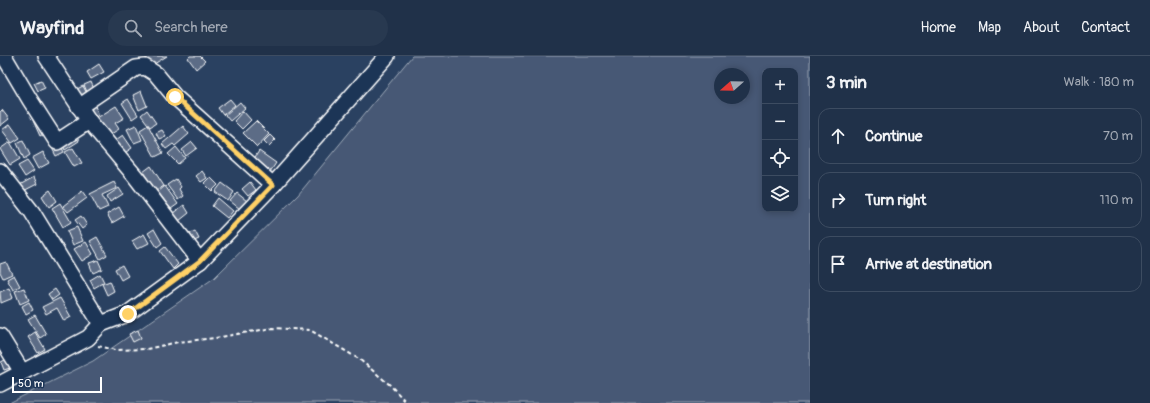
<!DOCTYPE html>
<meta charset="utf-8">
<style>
:root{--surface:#203149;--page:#283950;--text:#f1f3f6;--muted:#a2a9b4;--line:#3d4c61}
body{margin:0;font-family:Pangolin,sans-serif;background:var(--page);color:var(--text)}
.controls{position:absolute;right:12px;top:12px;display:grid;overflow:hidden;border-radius:8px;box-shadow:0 2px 6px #0003}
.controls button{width:36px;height:36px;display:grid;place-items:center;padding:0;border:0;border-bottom:1px solid var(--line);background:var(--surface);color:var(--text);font:20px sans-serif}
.compass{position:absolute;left:714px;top:12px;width:36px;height:36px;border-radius:50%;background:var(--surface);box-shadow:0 2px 6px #0003;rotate:250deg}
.scale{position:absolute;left:12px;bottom:10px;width:90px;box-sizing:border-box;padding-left:4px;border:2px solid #fff;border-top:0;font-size:11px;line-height:14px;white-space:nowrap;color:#fff;-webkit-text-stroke:3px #1d3557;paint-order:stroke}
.stop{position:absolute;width:12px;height:12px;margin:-9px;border:3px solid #ffd166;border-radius:50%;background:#fff}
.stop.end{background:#ffd166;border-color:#fff;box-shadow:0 1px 4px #0008}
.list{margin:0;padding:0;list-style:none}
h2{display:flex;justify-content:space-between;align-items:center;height:52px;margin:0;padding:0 16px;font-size:17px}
h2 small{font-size:13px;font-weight:400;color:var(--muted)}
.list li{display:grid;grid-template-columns:26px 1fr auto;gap:12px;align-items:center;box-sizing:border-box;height:56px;margin:0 8px 8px;padding:0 8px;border:1px solid var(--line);border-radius:12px}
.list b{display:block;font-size:15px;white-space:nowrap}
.list em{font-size:13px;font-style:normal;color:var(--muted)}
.icon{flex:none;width:22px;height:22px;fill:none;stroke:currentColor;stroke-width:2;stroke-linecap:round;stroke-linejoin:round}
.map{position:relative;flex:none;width:810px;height:347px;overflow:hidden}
header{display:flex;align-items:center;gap:24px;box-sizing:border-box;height:56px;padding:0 20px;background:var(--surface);border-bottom:1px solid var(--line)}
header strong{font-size:19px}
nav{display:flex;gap:22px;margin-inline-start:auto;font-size:14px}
.search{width:280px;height:36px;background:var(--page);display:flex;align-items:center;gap:10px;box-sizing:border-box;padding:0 14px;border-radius:22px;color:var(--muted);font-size:15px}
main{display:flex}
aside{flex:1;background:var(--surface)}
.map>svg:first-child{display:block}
</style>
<header>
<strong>Wayfind</strong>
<div class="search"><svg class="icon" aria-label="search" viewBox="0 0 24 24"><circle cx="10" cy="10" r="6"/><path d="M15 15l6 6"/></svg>Search here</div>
<nav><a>Home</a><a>Map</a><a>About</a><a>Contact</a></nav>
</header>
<main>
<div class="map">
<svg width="810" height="347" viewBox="0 0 810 347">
<rect width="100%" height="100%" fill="#2a4161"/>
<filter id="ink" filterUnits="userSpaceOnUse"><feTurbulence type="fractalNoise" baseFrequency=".025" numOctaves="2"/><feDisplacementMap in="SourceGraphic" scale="8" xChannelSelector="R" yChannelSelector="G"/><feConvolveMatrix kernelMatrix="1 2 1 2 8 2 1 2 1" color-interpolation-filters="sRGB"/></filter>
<g filter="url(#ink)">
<path fill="#465975" stroke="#a2acba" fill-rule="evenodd" d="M 412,0 L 810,0 L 810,347 L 9,347 L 93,305 L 214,222 L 298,139 ZM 765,15 L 795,15 L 795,153 L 765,153 ZM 720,18 L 744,18 L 744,42 L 720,42 Z"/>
<g fill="#5b6c86" stroke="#fff">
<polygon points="149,0 167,0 146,13 141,5"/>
<polygon points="190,0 200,0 205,5 196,13 188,2"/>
<polygon points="99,8 104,16 91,23 87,16"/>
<polygon points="41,24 45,32 38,35 34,27"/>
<polygon points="91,26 94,33 87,36 84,29"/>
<polygon points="83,30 91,45 84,48 77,33"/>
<polygon points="141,35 147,50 139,54 133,39"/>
<polygon points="128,43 138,59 132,63 122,47"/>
<polygon points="230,43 235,49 223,59 218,52"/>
<polygon points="93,46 99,59 90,64 83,52"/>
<polygon points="240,46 245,52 230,65 225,59"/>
<polygon points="116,50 124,62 115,67 119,73 108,80 100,68 85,78 81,72"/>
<polygon points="39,53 47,76 40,80 30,58"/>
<polygon points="2,54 9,63 0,70 0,56"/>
<polygon points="147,54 156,67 150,71 141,59"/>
<polygon points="243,55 251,64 242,73 234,65"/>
<polygon points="256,65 269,78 257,91 243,77"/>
<polygon points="10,68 20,82 12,87 2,74"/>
<polygon points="136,69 142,84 134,87 127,73"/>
<polygon points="148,69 163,97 155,101 140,74"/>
<polygon points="183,70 189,78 175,90 173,88 166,93 162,88"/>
<polygon points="162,74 166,80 159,83 156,77"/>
<polygon points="75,78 79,85 65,94 61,86"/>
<polygon points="123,79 132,92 116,103 107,90"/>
<polygon points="270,79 275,84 269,90 264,85"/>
<polygon points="23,84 30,99 24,103 17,87"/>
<polygon points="10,86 20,103 10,109 0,93"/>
<polygon points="192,86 197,92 186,100 182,94"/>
<polygon points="60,88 64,96 56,100 52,92"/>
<polygon points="176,91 185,102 178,108 168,98"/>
<polygon points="73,92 82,107 74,111 65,96"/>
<polygon points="259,95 276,107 270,116 253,104"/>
<polygon points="43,96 49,107 38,113 32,102"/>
<polygon points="27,105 34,115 25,121 18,110"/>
<polygon points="151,110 164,130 156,135 143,116"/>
<polygon points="202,115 207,122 201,126 196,120"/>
<polygon points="34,121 37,128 10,142 7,136"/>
<polygon points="210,121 218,129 212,135 204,127"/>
<polygon points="176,123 181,131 179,133 183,140 178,144 167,129"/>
<polygon points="114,126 117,132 102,139 108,151 99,155 90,138"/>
<polygon points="250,126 256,134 248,140 242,133"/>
<polygon points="222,127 234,136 228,145 215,136"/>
<polygon points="165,130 178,148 171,153 158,136"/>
<polygon points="119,132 123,138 110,146 107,140"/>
<polygon points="50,134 57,145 49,151 42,140"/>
<polygon points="82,135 87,142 68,156 63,150"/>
<polygon points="237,137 247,145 240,153 230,145"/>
<polygon points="218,142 233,155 227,162 212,150"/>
<polygon points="60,147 71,166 63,171 52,152"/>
<polygon points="184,149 189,157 179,165 173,157"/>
<polygon points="119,151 124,160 112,167 107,158"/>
<polygon points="81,160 87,169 82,173 75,164"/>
<polygon points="77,171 83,185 73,189 67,175"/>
<polygon points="154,173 162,187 157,191 148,177"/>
<polygon points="195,175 199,183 192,186 187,179"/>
<polygon points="144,178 149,187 137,193 132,185"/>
<polygon points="97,181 107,199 100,203 90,185"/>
<polygon points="86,186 93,198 82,205 74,193"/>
<polygon points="165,191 178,208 173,213 160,195"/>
<polygon points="98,204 102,213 93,217 89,207"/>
<polygon points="6,206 12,218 3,222 0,216 0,208"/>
<polygon points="122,209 128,220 121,224 115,213"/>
<polygon points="100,218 104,226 94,232 90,224"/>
<polygon points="14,219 20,230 13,234 7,223"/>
<polygon points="110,225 114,235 107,239 102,228"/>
<polygon points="9,232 13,242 1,247 0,236"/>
<polygon points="24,232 29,244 20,248 15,235"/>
<polygon points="55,233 59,239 52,244 48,238"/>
<polygon points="60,242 71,261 64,265 57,252 46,258 42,251"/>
<polygon points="29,246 33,254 26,258 22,250"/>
<polygon points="35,259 46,278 40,282 28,263"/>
<polygon points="138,274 141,282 133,286 129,278"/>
<polygon points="35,276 45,293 38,297 28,281"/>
<polygon points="7,303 10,312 4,314 1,306"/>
</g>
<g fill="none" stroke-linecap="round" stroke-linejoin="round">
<defs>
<g id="minor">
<polyline points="4,0 30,44 57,86 89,65"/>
<polyline points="46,0 89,65 135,120 200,205"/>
<polyline points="79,51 136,12 145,11 156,18 175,41 193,57 273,129"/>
<polyline points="0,115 32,156 101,268"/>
<polyline points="0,280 22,316"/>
<polyline points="0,328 88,282 101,268 127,258 200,205 273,129 387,0"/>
</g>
</defs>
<use href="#minor" stroke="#fff" stroke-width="18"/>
<polyline stroke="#fff" stroke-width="2" stroke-dasharray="4 3" stroke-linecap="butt" points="98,290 116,294 147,293 178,286 215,282 272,272 310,274 359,303 390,329 407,347"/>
<use href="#minor" stroke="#1d3557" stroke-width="15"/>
</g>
</g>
<g fill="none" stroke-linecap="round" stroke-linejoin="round" filter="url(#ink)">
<polyline stroke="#ffd166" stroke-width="5" points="128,258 200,205 273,129 175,41"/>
</g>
</svg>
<div class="controls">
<button>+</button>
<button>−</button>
<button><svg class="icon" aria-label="locate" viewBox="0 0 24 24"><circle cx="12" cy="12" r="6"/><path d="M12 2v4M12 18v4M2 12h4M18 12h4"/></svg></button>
<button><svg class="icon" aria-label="layers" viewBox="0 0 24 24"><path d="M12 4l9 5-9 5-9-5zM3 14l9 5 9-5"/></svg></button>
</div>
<svg class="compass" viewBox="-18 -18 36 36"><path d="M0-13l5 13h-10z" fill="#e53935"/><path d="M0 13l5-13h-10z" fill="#a2a9b4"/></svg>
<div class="scale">50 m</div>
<div class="stop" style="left:175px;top:41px"></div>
<div class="stop end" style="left:128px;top:258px"></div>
</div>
<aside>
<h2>3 min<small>Walk · 180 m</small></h2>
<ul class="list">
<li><svg class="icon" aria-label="ahead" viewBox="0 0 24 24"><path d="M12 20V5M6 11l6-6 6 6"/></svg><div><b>Continue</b></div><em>70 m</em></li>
<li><svg class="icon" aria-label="right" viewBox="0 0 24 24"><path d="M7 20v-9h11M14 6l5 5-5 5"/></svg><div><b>Turn right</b></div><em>110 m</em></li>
<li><svg class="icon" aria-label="arrive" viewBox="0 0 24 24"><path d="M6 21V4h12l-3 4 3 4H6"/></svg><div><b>Arrive at destination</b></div></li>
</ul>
</aside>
</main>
